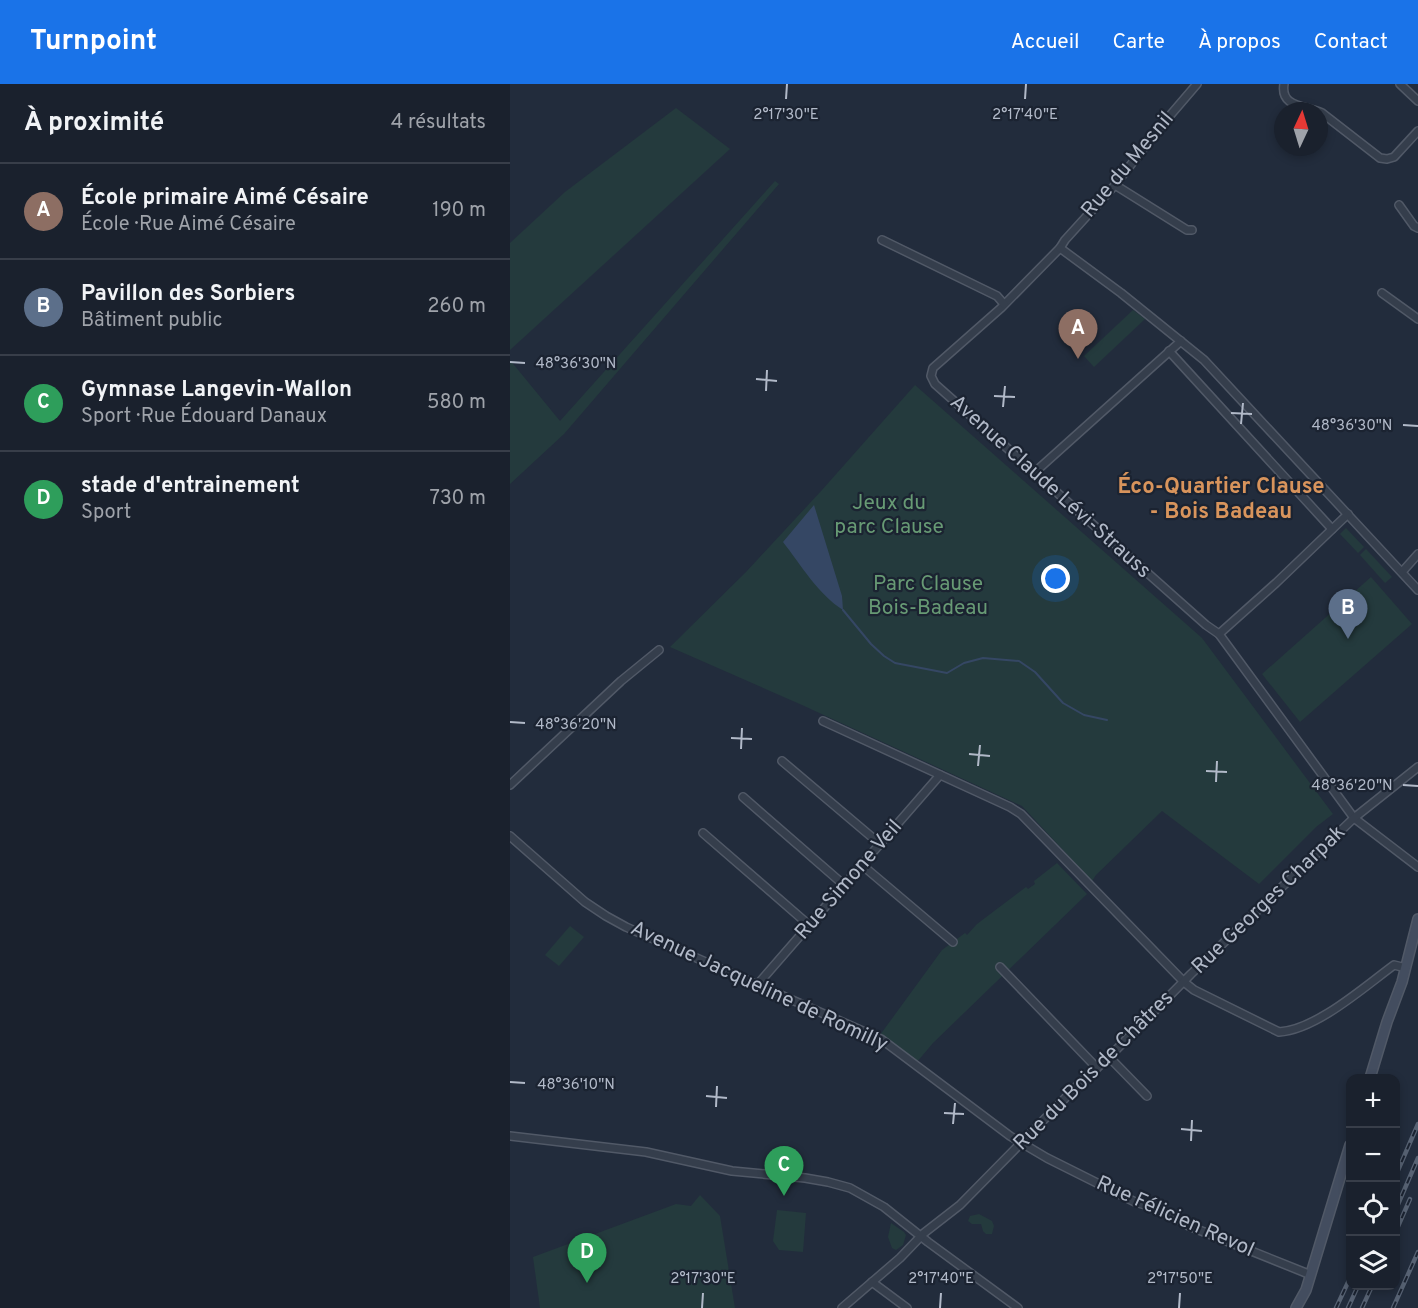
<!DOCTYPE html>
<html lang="fr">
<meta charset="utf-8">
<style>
:root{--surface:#1a212d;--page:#272e39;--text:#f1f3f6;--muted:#9fa3aa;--line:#383e49;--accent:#1a73e8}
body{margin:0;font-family:Overpass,sans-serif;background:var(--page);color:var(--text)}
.controls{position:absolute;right:18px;bottom:18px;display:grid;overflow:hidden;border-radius:12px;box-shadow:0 3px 9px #0003}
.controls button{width:54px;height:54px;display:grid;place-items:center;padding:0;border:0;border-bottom:2px solid var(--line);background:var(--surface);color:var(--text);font:30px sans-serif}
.compass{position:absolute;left:764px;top:18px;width:54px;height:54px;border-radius:50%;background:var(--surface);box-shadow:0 3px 9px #0003;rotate:4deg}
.you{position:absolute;left:546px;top:495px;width:21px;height:21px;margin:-15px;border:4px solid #fff;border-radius:50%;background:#1a73e8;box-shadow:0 0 0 9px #1a73e833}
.badge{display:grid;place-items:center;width:39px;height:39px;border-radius:50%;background:var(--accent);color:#fff;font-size:20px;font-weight:700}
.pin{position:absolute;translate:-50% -50px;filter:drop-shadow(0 2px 3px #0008)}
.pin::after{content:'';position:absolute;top:32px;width:21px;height:18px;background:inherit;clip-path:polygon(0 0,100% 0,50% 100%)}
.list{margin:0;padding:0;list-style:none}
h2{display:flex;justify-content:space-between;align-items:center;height:78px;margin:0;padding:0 24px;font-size:26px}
h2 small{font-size:20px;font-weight:400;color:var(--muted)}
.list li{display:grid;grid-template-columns:39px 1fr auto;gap:18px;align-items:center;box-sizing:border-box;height:96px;padding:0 24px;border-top:2px solid var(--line)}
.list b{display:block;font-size:22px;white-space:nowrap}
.list p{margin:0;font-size:20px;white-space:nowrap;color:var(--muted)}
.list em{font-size:20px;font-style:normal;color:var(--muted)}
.icon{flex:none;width:33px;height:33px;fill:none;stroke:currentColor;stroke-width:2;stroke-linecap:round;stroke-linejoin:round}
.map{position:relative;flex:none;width:908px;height:1224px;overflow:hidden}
header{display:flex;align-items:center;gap:36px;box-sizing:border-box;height:84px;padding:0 30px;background:var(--accent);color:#fff}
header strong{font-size:28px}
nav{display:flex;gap:33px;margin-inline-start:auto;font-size:21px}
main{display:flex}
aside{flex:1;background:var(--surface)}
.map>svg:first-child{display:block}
</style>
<header>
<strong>Turnpoint</strong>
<nav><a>Accueil</a><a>Carte</a><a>À propos</a><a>Contact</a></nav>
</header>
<main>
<aside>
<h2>À proximité<small>4 résultats</small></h2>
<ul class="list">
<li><span class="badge" style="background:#8d6e63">A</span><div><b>École primaire Aimé Césaire</b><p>École · Rue Aimé Césaire</p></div><em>190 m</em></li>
<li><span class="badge" style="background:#5c6f8a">B</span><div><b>Pavillon des Sorbiers</b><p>Bâtiment public</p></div><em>260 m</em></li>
<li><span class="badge" style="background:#2e9e5b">C</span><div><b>Gymnase Langevin-Wallon</b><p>Sport · Rue Édouard Danaux</p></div><em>580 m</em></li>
<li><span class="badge" style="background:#2e9e5b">D</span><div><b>stade d'entrainement</b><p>Sport</p></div><em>730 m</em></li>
</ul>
</aside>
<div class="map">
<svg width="908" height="1224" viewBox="0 0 908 1224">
<rect width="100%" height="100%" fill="#222c3c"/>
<g fill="#243a3d">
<polygon points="166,24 220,65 0,266 0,159 55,108"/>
<polygon points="265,97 269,100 54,350 0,400 0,276 50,337"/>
<polygon points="623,226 635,235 584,283 574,272"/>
<polygon points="405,301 692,554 823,730 806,743 749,800 652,727 586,791 582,797 512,722 292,621 160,563 236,488 312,406"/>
<polygon points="836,444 854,463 848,469 830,450"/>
<polygon points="856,465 882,493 875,499 850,471"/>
<polygon points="861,493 902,540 790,638 752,590"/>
<polygon points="547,779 577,810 423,959 407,978 370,951 432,866 455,849 457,851 467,840 516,803 518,805 525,800 524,797"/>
<polygon points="60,842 74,853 49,882 35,871"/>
<polygon points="190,1111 210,1132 225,1224 30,1224 23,1173 166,1120 181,1122"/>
<polygon points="267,1126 296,1129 293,1168 269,1166 263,1157"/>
<polygon points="469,1130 482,1137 484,1142 482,1150 476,1150 473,1147 471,1140 462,1140 458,1137 460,1132"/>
<polygon points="381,1139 394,1148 396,1151 393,1161 386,1166 382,1164 378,1153"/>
</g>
<path fill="#354764" d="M 304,421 L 332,512 L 333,526 C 308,510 291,481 273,458 Z"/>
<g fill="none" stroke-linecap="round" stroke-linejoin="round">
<polyline stroke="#354764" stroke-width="2" points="333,526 361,560 374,572 385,579 437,589 454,579 473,574 509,577 525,588 553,619 574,631 597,636"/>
<defs>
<g id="street">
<polyline points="687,0 651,42 605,101 555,156 550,164 491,224 423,284 421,292 425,300 696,541 709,550 844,734 908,783"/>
<path d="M 774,0 C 770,24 796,21 812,29 L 870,74 L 877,75 L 884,73 L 908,47"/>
<polyline points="890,0 908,17"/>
<polyline points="605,101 677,146 682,146"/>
<polyline points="889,121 904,142 908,144"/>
<polyline points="372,156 487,212 494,220"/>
<polyline points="550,164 611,209 694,276 908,506"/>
<polyline points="872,209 908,235"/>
<polyline points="659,267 822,445"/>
<polyline points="525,388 671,257"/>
<polyline points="892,488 908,470"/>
<polyline points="709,550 766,499 838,430"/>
<path d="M 313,637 L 500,723 L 511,730 L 674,898 L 684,906 L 769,948 C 806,946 854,903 884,881 L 896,884"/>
<polyline points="272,677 370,760"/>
<polyline points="0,701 111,597 149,566"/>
<polyline points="233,713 334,801"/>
<polyline points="193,749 299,841"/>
<path d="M 0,752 L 75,818 L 96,832 L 116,843 L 371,955 L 500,1052 L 537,1074 L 625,1118 C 641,1122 665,1131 679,1142 L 801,1191"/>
<polyline points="352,781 443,858"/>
<polyline points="490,883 587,984"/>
<polyline points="248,900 430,691"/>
<polyline points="599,973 637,1012"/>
<polyline points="0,1052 136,1068 222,1087 295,1094 318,1098 340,1104 374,1123 418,1158 508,1224"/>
<polyline points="362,1198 397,1224"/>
<polyline points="332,1224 390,1174 414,1149 450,1121 567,1002 599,973 681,890 844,734 908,683"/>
</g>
<g id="secondary">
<polyline points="860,994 877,938 892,898 908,835"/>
<polyline points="786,1224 796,1206 840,1061"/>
</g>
</defs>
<use href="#street" stroke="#515967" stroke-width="10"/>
<use href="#secondary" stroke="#515967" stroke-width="12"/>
<use href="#street" stroke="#353e4c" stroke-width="7"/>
<use href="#secondary" stroke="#434d5f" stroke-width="9"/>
<defs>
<g id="rail">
<polyline points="886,1091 908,1040"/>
<polyline points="886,1125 908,1074"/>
<polyline points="886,1147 900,1115"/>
<polyline points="826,1224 840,1194"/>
<polyline points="838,1224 848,1202"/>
<polyline points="852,1224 862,1202"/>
<polyline points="883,1224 908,1168"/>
</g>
</defs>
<use href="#rail" stroke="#576273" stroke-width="4.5"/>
<use href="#rail" stroke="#1b2331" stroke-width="2" stroke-dasharray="7" stroke-linecap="butt"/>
</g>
<path fill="none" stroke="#b1b9c8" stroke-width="2" d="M 276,15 L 277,0M 515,15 L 516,0M 0,278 L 15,279M 246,295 L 267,297M 256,307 L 257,286M 484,312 L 505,313M 493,323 L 495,302M 721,329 L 742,330M 731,340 L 733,319M 893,341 L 908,342M 0,638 L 15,639M 221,654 L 242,655M 231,665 L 232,644M 459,670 L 480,672M 468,682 L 470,661M 696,687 L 717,688M 706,698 L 707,677M 893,701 L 908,702M 0,998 L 15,999M 196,1012 L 217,1014M 206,1023 L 207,1002M 434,1029 L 454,1030M 443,1040 L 445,1019M 671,1045 L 692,1047M 681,1057 L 682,1036M 192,1224 L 193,1209M 430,1224 L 431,1209M 669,1224 L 670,1209"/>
<g text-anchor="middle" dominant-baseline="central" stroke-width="4.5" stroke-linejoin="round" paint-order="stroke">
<g font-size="21" fill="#b1b9c8" stroke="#1b2331">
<text transform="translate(618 81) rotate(-50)">Rue du Mesnil</text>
<text transform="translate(540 403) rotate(42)">Avenue Claude Lévi-Strauss</text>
<text transform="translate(339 796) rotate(-49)">Rue Simone Veil</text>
<text transform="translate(759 816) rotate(-44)">Rue Georges Charpak</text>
<text transform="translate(249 903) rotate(25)">Avenue Jacqueline de Romilly</text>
<text transform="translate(584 987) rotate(-45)">Rue du Bois de Châtres</text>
<text transform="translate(665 1133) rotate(24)">Rue Félicien Revol</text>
</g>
<g font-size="21" fill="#679a74" stroke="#1b2331">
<text x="379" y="419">Jeux du<tspan x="379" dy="24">parc Clause</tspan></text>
<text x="418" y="500">Parc Clause<tspan x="418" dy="24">Bois-Badeau</tspan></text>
</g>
<g font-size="22" font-weight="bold" fill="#d8945c" stroke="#1b2331">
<text x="711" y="403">Éco-Quartier Clause<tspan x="711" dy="25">- Bois Badeau</tspan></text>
</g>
</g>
<g font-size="15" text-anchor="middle" fill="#b1b9c8" stroke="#1b2331" stroke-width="4.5" stroke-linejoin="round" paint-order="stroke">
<text x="276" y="35">2°17'30"E</text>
<text x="515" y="35">2°17'40"E</text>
<text x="66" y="284">48°36'30"N</text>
<text x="842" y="346">48°36'30"N</text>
<text x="66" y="645">48°36'20"N</text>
<text x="842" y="706">48°36'20"N</text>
<text x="66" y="1005">48°36'10"N</text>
<text x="193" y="1199">2°17'30"E</text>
<text x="431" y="1199">2°17'40"E</text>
<text x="670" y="1199">2°17'50"E</text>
</g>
</svg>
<div class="controls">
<button>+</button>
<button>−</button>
<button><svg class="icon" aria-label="locate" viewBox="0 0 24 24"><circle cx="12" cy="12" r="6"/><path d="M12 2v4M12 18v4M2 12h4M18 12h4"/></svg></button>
<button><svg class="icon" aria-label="layers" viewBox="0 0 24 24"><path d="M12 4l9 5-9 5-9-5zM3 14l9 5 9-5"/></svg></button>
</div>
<svg class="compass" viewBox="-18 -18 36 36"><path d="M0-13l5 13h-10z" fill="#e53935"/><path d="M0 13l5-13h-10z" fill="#9fa3aa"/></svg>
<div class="you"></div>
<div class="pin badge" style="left:568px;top:275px;background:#8d6e63">A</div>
<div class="pin badge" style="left:838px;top:555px;background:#5c6f8a">B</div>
<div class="pin badge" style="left:274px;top:1112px;background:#2e9e5b">C</div>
<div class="pin badge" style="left:77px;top:1199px;background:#2e9e5b">D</div>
</div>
</main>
